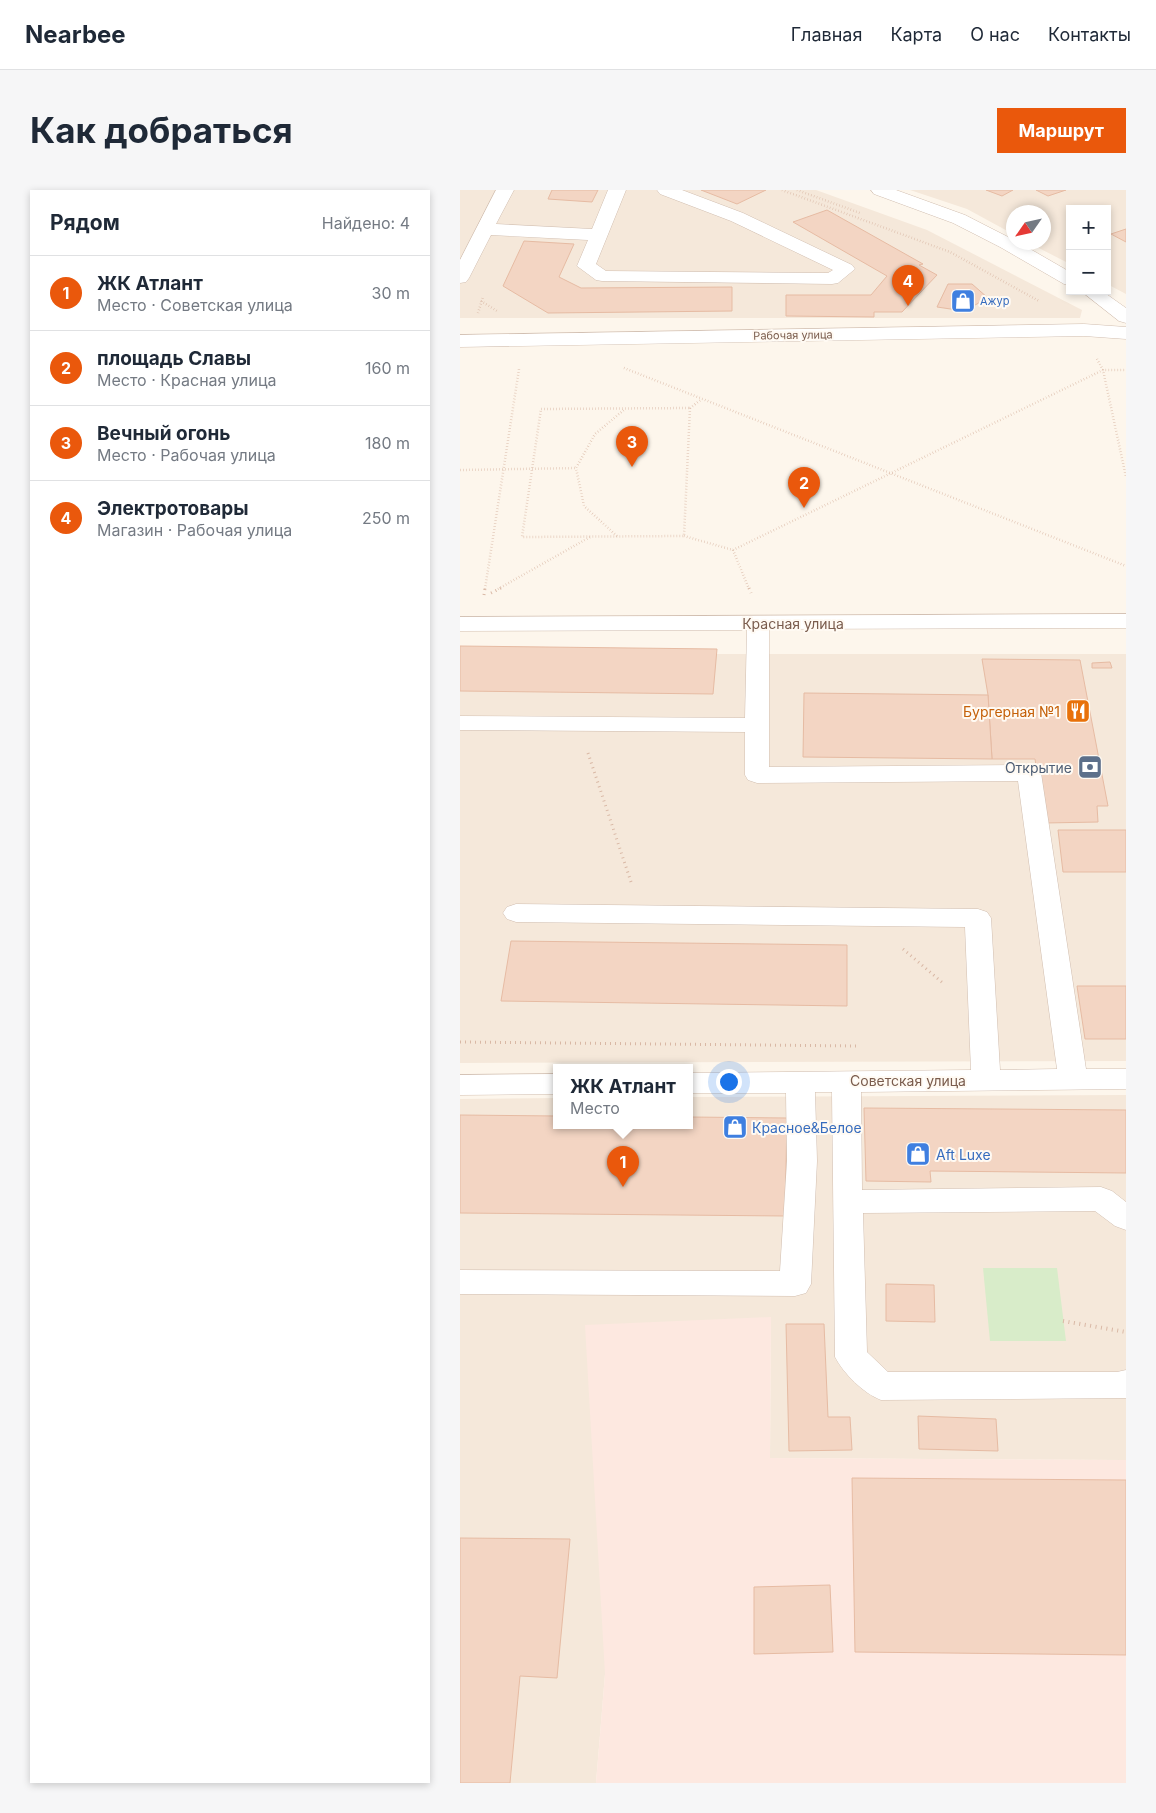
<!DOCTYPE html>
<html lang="ru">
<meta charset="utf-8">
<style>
:root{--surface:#fff;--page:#f6f6f7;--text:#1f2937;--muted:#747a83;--line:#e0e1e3;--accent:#ea580c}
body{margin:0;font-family:Inter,sans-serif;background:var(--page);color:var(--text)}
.controls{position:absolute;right:15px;top:15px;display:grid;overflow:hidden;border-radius:0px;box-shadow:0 2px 8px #0003}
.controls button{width:45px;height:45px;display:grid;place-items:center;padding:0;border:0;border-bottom:1px solid var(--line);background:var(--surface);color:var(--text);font:25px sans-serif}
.compass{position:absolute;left:546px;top:15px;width:45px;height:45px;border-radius:50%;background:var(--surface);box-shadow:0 2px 8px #0003;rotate:236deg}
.you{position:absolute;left:268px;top:891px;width:18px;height:18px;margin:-12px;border:4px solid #fff;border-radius:50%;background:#1a73e8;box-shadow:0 0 0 8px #1a73e833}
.badge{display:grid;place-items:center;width:32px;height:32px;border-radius:50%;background:var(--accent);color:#fff;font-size:16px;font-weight:700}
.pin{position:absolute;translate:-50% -41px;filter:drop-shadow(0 1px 2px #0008)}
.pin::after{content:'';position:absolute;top:26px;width:18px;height:15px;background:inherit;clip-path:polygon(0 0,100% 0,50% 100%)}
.popup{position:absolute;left:93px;top:874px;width:140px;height:65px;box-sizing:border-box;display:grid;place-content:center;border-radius:0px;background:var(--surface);filter:drop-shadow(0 1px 4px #0005);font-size:16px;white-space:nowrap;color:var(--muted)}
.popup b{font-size:19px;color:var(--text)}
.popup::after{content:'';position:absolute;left:50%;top:100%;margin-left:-10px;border:10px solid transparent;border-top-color:var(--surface)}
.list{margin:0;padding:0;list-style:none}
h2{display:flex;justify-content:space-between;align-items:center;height:65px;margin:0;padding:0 20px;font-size:21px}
h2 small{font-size:16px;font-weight:400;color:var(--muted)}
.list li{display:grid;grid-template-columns:32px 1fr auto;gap:15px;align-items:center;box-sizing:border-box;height:75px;padding:0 20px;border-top:1px solid var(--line)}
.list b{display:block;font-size:19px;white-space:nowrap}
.list p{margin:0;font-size:16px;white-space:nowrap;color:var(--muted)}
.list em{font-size:16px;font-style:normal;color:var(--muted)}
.map{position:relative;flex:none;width:666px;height:1593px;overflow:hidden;border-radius:0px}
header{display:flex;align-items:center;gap:30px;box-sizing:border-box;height:70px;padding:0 25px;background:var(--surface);border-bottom:1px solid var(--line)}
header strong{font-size:24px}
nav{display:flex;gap:28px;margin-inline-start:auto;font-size:18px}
.intro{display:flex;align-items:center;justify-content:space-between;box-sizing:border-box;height:120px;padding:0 30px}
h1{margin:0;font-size:35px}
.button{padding:12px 22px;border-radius:0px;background:var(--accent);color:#fff;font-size:18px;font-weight:700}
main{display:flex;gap:30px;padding:0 30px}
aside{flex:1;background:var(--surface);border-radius:0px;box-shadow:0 2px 8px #0003}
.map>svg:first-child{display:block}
</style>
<header>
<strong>Nearbee</strong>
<nav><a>Главная</a><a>Карта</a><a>О нас</a><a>Контакты</a></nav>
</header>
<div class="intro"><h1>Как добраться</h1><a class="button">Маршрут</a></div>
<main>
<aside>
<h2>Рядом<small>Найдено: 4</small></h2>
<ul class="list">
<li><span class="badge">1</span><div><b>ЖК Атлант</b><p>Место · Советская улица</p></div><em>30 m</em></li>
<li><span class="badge">2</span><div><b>площадь Славы</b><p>Место · Красная улица</p></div><em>160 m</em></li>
<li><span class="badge">3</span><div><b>Вечный огонь</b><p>Место · Рабочая улица</p></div><em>180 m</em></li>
<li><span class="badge">4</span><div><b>Электротовары</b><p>Магазин · Рабочая улица</p></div><em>250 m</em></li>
</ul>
</aside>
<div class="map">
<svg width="666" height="1593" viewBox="0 0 666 1593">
<rect width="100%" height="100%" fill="#fdf6ec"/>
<g fill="#f5e8da">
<polygon points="0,0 356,0 467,40 622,120 620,128 0,128"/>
<polygon points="450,0 666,0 666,104 647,94 647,19 610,19 610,74 569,53 584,52 584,22 554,22 553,44 507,19"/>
<polygon points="0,464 666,464 666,871 0,873"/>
<polygon points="666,905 666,1270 310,1268 311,1127 145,1484 136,1593 0,1593 0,909 97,908 97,936 229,936 229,907"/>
</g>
<polygon fill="#fde8e0" points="311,1127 310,1268 666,1270 666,1593 136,1593 145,1484 125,1135"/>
<polygon fill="#d8ecc9" points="523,1078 597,1078 606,1151 530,1151"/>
<g fill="#f3d5c3" stroke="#e6bba3">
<polygon points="92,0 138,0 132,12 88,9"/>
<polygon points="241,0 306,0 277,14"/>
<polygon points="526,0 553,0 542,6"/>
<polygon points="576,0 606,0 588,6"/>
<polygon points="367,20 463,74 459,75 477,85 442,122 414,122 414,127 326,126 326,105 411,105 427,86 333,32"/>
<polygon points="666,39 666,52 651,44"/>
<polygon points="64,51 114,54 99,87 121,98 272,97 272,121 88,123 43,96"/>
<polygon points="488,94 512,94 528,108 504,121 477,117"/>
<polygon points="0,456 257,459 253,504 0,501"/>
<polygon points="522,469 620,470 648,616 637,616 638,632 585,633 575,569 532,569 528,505"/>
<polygon points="650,472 652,478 632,478 632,473"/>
<polygon points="344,503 528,505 532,569 343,567"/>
<polygon points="598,640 666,640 666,682 603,682"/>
<polygon points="51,751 387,755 387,816 41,811"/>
<polygon points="617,796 666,796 666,849 625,849"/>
<polygon points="404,918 666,920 666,983 470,981 471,992 406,991"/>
<polygon points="0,925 97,926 97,936 229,936 229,927 327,928 325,1026 0,1023"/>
<polygon points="426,1094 474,1095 475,1132 426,1131"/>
<polygon points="326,1134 364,1134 368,1227 390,1227 392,1260 329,1261"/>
<polygon points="458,1226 536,1229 538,1261 459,1259"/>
<polygon points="392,1288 666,1290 666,1465 395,1462"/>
<polygon points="0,1348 110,1349 97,1488 60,1486 50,1593 0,1593"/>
<polygon points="370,1395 373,1462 294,1464 294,1397"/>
</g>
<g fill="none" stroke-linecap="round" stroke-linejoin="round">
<defs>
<g id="minor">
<polygon points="36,0 54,0 36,34 132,39 148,0 166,0 136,74 146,81 368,83 373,80 271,31 200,4 197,0 222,0 283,23 392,75 395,79 378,93 372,94 142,91 136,90 117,76 128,50 31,45 9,88 6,92 0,93 0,70"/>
<polygon points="411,0 436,0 505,25 552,49 554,52 558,52 610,82 610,95 604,94 540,57 493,33 414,4"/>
<polygon points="621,101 642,101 666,118 666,133 659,131"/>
<polygon points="624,134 666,137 666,149 624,146 0,157 0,145"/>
<path d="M 666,424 L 666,438 L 309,439 L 309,577 L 569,575 L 578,578 L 581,583 L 626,879 L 666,879 L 666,899 L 401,902 L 402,1000 L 641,997 L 652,1001 L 666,1012 L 666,1040 L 655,1036 L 635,1021 L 403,1023 L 407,1162 L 428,1182 L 657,1182 L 666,1180 L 666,1208 L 421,1210 C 403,1203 384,1184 375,1167 L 372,902 L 355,902 L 357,971 L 351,1094 L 346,1103 L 335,1106 L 0,1104 L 0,1080 L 320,1081 L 327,971 L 326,903 L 229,903 L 229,883 L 511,880 L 505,737 L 56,732 L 47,729 L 43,723 L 47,717 L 56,714 L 518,719 L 527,722 L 531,728 L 540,880 L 597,879 L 558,591 L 297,593 L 288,590 L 285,585 L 285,542 L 0,540 L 0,526 L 285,528 L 287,440 L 0,441 L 0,427 Z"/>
<polygon points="97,884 97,904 0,905 0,885"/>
</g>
</defs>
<use href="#minor" stroke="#d1beb0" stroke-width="1"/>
<g stroke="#d9b8a5" stroke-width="2.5" stroke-dasharray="0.5 2.5" stroke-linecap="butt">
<polyline points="322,0 490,62 579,111"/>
<polyline points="337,0 400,23"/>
<polyline points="21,111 37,121"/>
<polyline points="18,123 23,107"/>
<polyline points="637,169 643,180 666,287"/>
<polyline points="164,178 666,376"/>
<polyline points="230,218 242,209"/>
<polygon points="230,218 224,346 62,347 81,219"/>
<polyline points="0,280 116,278"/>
<polyline points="157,346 124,316 116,278 135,244 165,219"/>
<polyline points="224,346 273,360 643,180 666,180"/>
<polyline points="273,360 289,399"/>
<polyline points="25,399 59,179"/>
<polyline points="38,399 130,347"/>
</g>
<g stroke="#d9b8a5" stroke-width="3" stroke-dasharray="1 4" stroke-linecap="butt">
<polyline points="289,398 291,403"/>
<polyline points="31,403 41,398"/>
<polyline points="24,405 25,398"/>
<polyline points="128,563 171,692"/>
<polyline points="443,759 484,794"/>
<polyline points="0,852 398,856"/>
</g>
<polyline stroke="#d9b8a5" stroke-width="4" stroke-dasharray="1 4.5" stroke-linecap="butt" points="603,1131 666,1142"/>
<use href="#minor" fill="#fff" fill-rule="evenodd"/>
</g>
<defs>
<symbol id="shop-square" viewBox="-11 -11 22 22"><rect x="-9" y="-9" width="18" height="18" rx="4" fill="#3f7fe0" stroke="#fffaf3"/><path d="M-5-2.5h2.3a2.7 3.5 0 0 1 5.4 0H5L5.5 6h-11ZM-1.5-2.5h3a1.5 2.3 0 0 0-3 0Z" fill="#fff"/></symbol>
<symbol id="restaurant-square" viewBox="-11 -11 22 22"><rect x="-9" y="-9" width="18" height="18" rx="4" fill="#e8710a" stroke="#fffaf3"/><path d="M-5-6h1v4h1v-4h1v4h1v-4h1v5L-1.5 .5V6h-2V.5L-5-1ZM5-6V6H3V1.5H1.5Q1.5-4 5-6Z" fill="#fff"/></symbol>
<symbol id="bank-square" viewBox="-11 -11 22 22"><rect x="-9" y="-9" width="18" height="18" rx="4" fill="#5c6f8a" stroke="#fffaf3"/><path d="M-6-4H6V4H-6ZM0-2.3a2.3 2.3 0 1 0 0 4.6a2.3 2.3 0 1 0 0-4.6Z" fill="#fff"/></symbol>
</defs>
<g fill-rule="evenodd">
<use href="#shop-square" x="489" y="97" width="28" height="28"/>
<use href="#restaurant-square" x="604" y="507" width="28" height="28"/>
<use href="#bank-square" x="616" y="563" width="28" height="28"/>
<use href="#shop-square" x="261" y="923" width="28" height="28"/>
<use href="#shop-square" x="444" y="950" width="28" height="28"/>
</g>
<g text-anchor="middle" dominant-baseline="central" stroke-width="4" stroke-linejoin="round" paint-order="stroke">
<g font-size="11" fill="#366cbe" stroke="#fffaf3" text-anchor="start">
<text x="520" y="111">Ажур</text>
</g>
<g font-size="11" fill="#7a5c4d" stroke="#fffaf3">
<text transform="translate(333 145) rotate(-1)">Рабочая улица</text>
</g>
<g font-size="14" fill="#7a5c4d" stroke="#fffaf3">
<text x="333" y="433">Красная улица</text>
<text x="448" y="890">Советская улица</text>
</g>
<g font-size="14" fill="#c56008" stroke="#fffaf3" text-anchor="end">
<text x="600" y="521">Бургерная №1</text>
</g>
<g font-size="14" fill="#4e5e75" stroke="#fffaf3" text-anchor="end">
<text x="612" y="577">Открытие</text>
</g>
<g font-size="14" fill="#366cbe" stroke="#fffaf3" text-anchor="start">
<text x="292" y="937">Красное&amp;Белое</text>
<text x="476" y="964">Aft Luxe</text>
</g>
</g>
</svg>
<div class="controls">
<button>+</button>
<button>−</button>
</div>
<svg class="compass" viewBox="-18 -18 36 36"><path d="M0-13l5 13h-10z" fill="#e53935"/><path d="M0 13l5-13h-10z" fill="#747a83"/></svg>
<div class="you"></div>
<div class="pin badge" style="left:163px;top:997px">1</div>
<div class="popup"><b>ЖК Атлант</b>Место</div>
<div class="pin badge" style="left:344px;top:318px">2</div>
<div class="pin badge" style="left:172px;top:277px">3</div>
<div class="pin badge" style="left:448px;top:116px">4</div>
</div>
</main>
